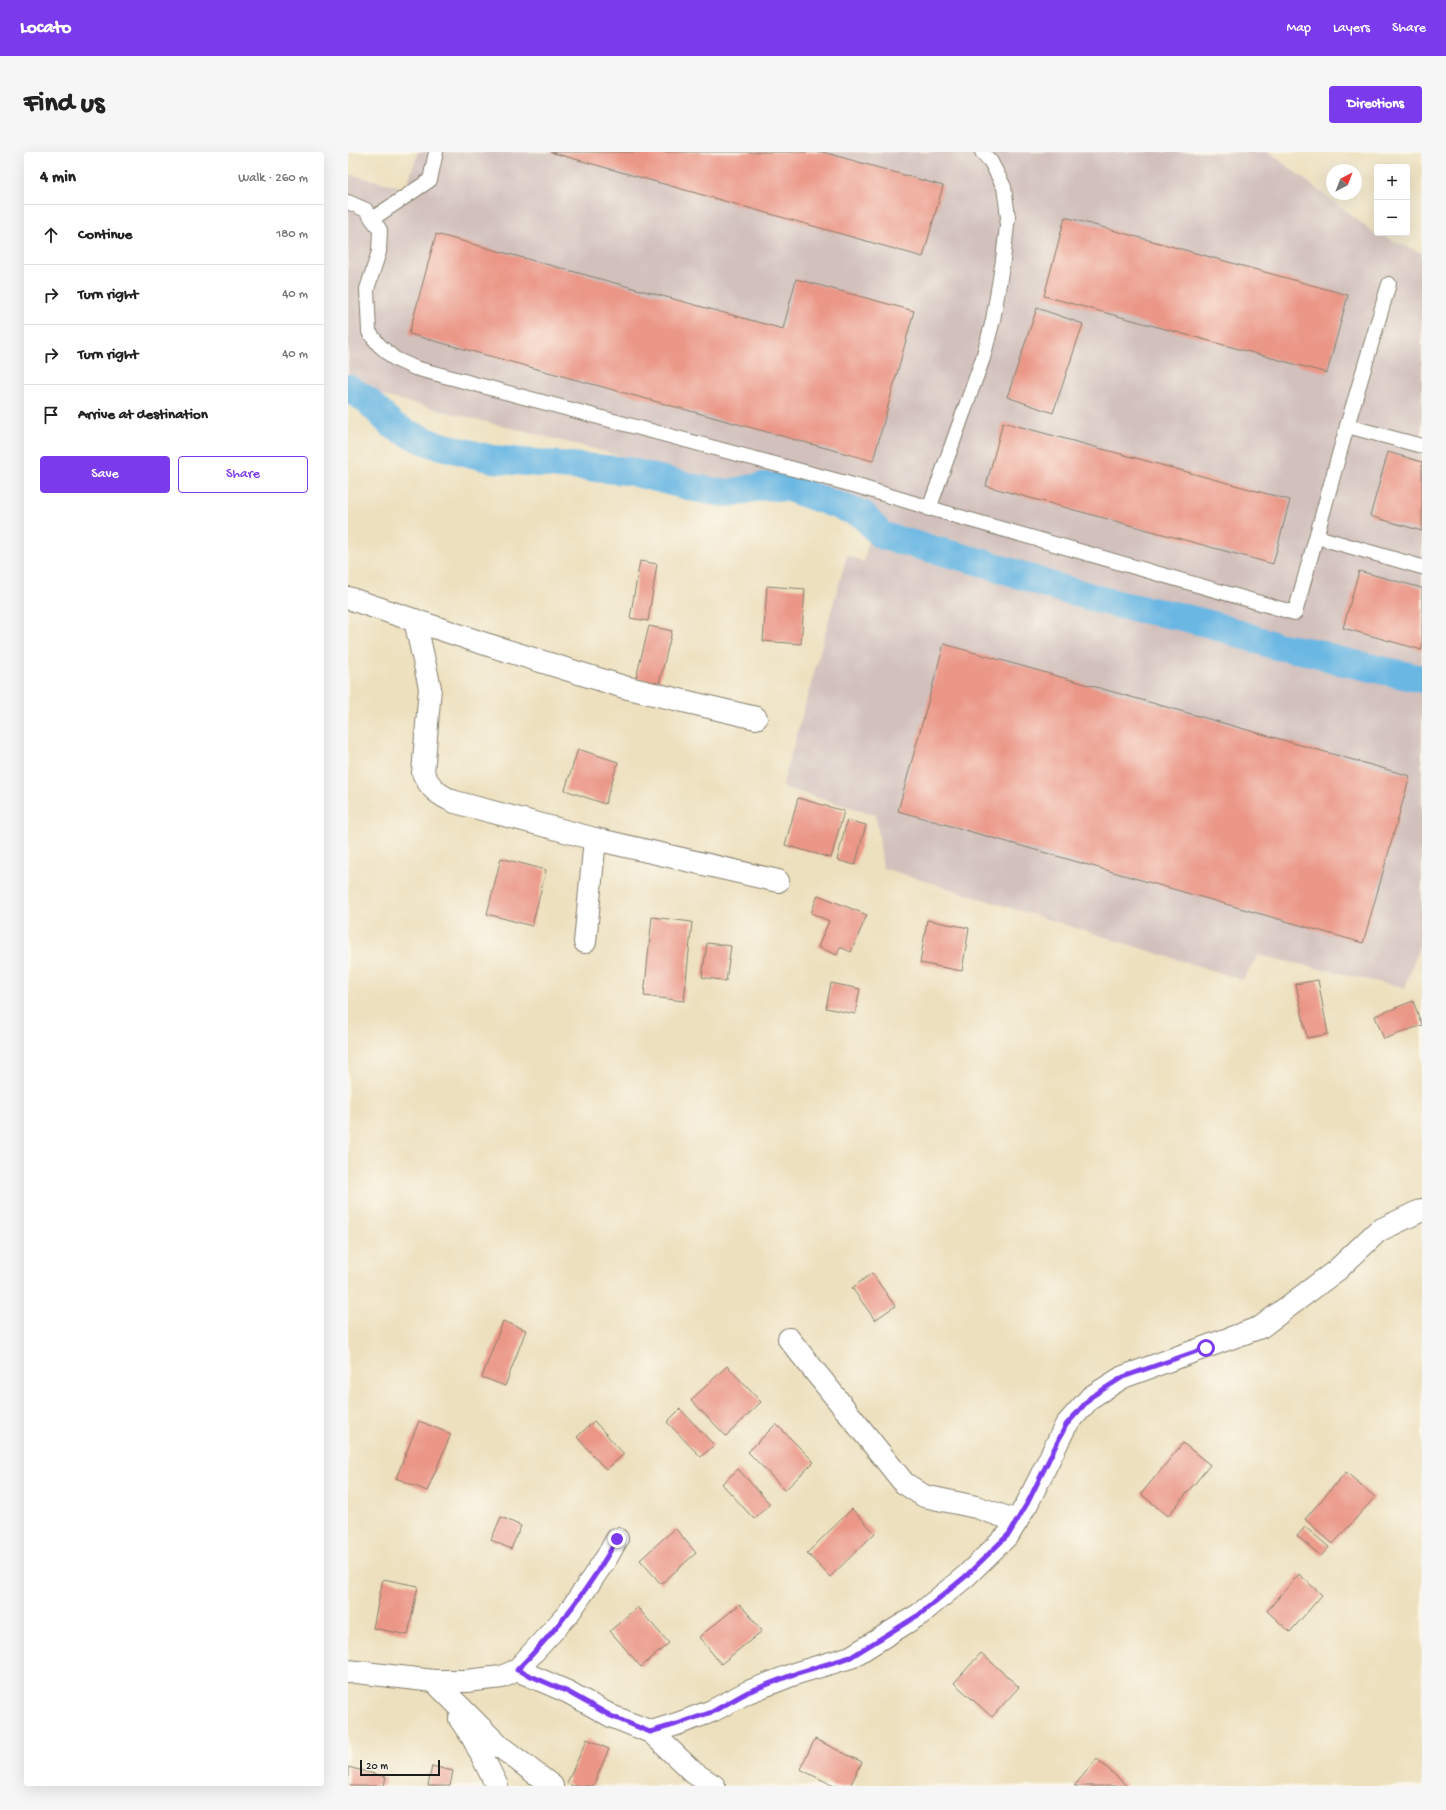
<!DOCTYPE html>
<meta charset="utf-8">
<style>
:root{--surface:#fff;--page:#f6f6f6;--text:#222;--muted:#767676;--line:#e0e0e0;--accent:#7c3aed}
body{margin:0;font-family:"Gochi Hand",sans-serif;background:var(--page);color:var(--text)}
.controls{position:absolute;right:12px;top:12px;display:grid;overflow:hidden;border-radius:4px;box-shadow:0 4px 16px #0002}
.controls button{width:36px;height:36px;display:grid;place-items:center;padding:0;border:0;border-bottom:1px solid var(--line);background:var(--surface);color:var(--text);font:20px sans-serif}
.compass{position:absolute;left:978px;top:12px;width:36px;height:36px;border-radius:50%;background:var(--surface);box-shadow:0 4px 16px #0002;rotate:42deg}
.scale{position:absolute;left:12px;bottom:10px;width:80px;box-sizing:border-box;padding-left:4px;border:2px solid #1c1c1c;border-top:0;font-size:11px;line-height:14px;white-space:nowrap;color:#1c1c1c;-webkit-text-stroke:3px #fbf7ec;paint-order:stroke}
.stop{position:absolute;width:12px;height:12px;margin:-9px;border:3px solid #7c3aed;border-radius:50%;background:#fff}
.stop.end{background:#7c3aed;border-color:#fff;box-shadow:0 1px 4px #0008}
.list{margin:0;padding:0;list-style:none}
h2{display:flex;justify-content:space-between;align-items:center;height:52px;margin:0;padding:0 16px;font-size:17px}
h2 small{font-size:13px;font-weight:400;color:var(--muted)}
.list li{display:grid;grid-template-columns:26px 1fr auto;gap:12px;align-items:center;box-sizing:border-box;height:60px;padding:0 16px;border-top:1px solid var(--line)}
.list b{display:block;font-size:15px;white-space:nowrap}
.list em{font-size:13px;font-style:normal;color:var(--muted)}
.actions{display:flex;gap:8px;padding:12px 16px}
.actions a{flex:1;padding:9px 0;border:1px solid var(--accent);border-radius:4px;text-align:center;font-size:14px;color:var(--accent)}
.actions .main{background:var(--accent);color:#fff}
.icon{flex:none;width:22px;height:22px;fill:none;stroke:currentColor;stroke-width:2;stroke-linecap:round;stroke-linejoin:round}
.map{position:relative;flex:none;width:1074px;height:1634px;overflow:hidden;border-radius:4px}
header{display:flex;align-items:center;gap:24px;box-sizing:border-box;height:56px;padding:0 20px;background:var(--accent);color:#fff}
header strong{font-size:19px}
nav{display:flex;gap:22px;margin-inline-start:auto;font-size:14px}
.intro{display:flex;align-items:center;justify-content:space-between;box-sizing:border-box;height:96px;padding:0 24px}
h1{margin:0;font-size:28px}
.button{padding:10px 18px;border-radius:4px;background:var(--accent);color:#fff;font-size:14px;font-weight:700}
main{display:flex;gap:24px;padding:0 24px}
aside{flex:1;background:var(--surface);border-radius:4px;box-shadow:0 4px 16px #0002}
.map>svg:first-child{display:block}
</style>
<header>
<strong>Locato</strong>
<nav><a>Map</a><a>Layers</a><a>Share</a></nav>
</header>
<div class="intro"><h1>Find us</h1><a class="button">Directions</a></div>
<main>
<aside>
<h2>4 min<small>Walk · 260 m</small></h2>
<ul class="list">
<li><svg class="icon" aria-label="ahead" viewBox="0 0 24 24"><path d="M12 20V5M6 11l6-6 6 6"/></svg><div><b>Continue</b></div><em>180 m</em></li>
<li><svg class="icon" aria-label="right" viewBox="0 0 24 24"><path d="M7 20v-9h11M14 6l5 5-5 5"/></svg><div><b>Turn right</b></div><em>40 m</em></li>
<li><svg class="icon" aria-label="right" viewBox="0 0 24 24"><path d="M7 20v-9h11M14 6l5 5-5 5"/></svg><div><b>Turn right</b></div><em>40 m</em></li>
<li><svg class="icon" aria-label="arrive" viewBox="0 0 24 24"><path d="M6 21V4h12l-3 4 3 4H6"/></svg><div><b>Arrive at destination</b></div></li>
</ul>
<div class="actions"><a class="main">Save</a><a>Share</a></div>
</aside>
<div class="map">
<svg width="1074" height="1634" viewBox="0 0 1074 1634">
<rect width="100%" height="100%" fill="#fbf7ec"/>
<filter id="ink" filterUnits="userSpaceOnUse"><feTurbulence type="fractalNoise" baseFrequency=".025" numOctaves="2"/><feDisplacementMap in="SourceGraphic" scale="8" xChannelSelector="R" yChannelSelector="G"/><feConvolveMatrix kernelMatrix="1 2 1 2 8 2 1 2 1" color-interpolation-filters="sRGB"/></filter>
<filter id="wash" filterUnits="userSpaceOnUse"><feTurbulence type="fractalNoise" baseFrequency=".012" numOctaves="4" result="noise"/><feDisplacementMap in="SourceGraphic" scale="16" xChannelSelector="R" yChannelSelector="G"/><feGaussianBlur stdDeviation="0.9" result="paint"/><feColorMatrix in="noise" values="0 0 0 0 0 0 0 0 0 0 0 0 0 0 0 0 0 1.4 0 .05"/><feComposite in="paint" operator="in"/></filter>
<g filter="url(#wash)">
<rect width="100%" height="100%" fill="#ede0be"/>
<polygon fill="#d1c0bc" points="70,0 921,0 1025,80 1074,101 1074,785 1057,836 910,803 895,828 535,716 528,663 434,635 499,403 516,410 521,382 514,372 503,362 24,241 0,222 0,22 58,36"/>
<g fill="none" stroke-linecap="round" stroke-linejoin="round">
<polyline stroke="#6ab7e3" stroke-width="28" points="0,236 19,248 44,273 61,282 85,292 144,307 280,319 347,336 369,340 381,341 416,334 441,336 514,362 533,383 542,386 640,412 704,434 772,453 830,464 862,472 928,494 969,501 988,508 1074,527"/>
</g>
<g id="blocks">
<g fill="#eb9787">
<polygon points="202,0 475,0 595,34 575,105"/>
<polygon points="717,65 1000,143 979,221 696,144"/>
<polygon points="88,82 435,177 448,127 566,159 525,309 61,182"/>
<polygon points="689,156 735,172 705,261 659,245"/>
<polygon points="655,270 942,348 925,412 638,334"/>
<polygon points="1040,300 1074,310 1074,379 1022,364"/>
<polygon points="292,409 309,412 300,469 282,466"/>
<polygon points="1011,419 1074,436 1074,498 995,476"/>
<polygon points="419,434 457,437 453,492 415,489"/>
<polygon points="301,474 324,479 311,532 288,526"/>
<polygon points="596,492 1062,624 1015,791 550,659"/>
<polygon points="230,597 270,610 257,652 217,638"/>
<polygon points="450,646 496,659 483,706 437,693"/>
<polygon points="499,668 518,673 507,713 489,708"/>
<polygon points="153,706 198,718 184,774 139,762"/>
<polygon points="470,743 519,763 503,800 492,795 489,803 470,795 481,769 463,761"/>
<polygon points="304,765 344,770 336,849 296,844"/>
<polygon points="579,768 621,776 614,819 572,811"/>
<polygon points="359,791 383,794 378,829 354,825"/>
<polygon points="970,828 980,882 959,886 948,832"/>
<polygon points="483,831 512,837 507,862 478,856"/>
<polygon points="1065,849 1074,873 1036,887 1027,864"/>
<polygon points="524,1121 547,1154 527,1168 504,1136"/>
<polygon points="155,1169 178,1178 157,1234 134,1225"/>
<polygon points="379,1214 413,1250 378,1284 343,1248"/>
<polygon points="332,1257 366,1293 353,1305 319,1270"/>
<polygon points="71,1269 103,1282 79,1339 48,1326"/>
<polygon points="246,1269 276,1302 258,1318 229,1285"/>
<polygon points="428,1272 466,1310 437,1338 400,1300"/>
<polygon points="835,1291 862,1313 820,1364 793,1342"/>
<polygon points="390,1317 422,1352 406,1367 374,1332"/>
<polygon points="998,1320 1027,1345 985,1392 957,1367"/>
<polygon points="504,1357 527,1381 482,1425 459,1401"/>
<polygon points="153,1365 173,1374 163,1397 143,1388"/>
<polygon points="957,1375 981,1395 973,1404 949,1384"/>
<polygon points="327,1376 348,1401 313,1432 292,1408"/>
<polygon points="951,1422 974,1443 942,1480 919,1459"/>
<polygon points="35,1427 70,1434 60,1483 25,1476"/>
<polygon points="392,1452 414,1479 373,1512 351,1485"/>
<polygon points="289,1455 321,1491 293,1515 262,1479"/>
<polygon points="633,1501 671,1535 644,1565 606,1531"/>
<polygon points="239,1587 261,1597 245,1634 225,1634 219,1631"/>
<polygon points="467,1587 514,1610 502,1634 486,1634 452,1617"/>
<polygon points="749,1607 779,1634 726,1634"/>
<polygon points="84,1614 105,1619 102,1634 80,1634"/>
<polygon points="0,1615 38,1625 36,1634 0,1634"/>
</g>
</g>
</g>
<g filter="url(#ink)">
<use href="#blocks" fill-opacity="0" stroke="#847e6d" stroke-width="1"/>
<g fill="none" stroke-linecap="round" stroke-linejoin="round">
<defs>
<g id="lane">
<polyline points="0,50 18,58 32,78 31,100 19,137 21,180 31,193 47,207 67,216 509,334 605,363 947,461 999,274 1074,294"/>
<polyline points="24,67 82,28 88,0"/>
<polyline points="999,274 1041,132"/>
<polyline points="581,357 635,206 645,168 655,108 660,65 656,35 643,10 634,0"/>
<polyline points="969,385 1074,415"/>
</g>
<g id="street">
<polyline points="0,446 131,490 276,535 408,566"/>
<path d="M 67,468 L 82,536 L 75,621 C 83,637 90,643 107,650 L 247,687 L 430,729"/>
<polyline points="237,790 247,687"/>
<polyline points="441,1187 556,1331 576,1344 628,1355 669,1369"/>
<polyline points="169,1518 220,1540 263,1564 303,1580 329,1572 364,1559 400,1540 449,1521 503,1505 572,1462 618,1424 661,1382 680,1350 718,1273 743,1245 775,1225 913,1175 989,1118 1030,1079 1074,1058"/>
<polyline points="0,1519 86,1529 118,1529 154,1525 169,1518 220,1462 259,1405 269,1387"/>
<polyline points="86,1529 150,1593 204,1634"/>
<polyline points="112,1567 125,1586 149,1634"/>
<polyline points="303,1580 346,1621 366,1634"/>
</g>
</defs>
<use href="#lane" stroke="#847e6d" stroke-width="16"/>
<use href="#street" stroke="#847e6d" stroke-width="24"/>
<use href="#lane" stroke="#fff" stroke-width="14"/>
<use href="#street" stroke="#fff" stroke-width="22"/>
</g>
</g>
<g fill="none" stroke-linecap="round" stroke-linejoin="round" filter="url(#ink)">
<path stroke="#7c3aed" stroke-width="5" d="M 269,1387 C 242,1436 208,1479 169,1518 L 220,1540 L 263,1564 L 302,1580 L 329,1572 L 364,1560 L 400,1540 L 449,1521 L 503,1505 L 572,1462 L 618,1424 L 661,1382 L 680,1350 L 718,1273 L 743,1245 L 775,1225 L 858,1196"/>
</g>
</svg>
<div class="controls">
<button>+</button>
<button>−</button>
</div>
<svg class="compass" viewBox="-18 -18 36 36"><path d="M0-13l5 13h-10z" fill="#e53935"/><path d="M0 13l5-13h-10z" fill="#767676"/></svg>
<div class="scale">20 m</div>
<div class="stop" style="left:858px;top:1196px"></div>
<div class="stop end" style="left:269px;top:1387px"></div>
</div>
</main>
